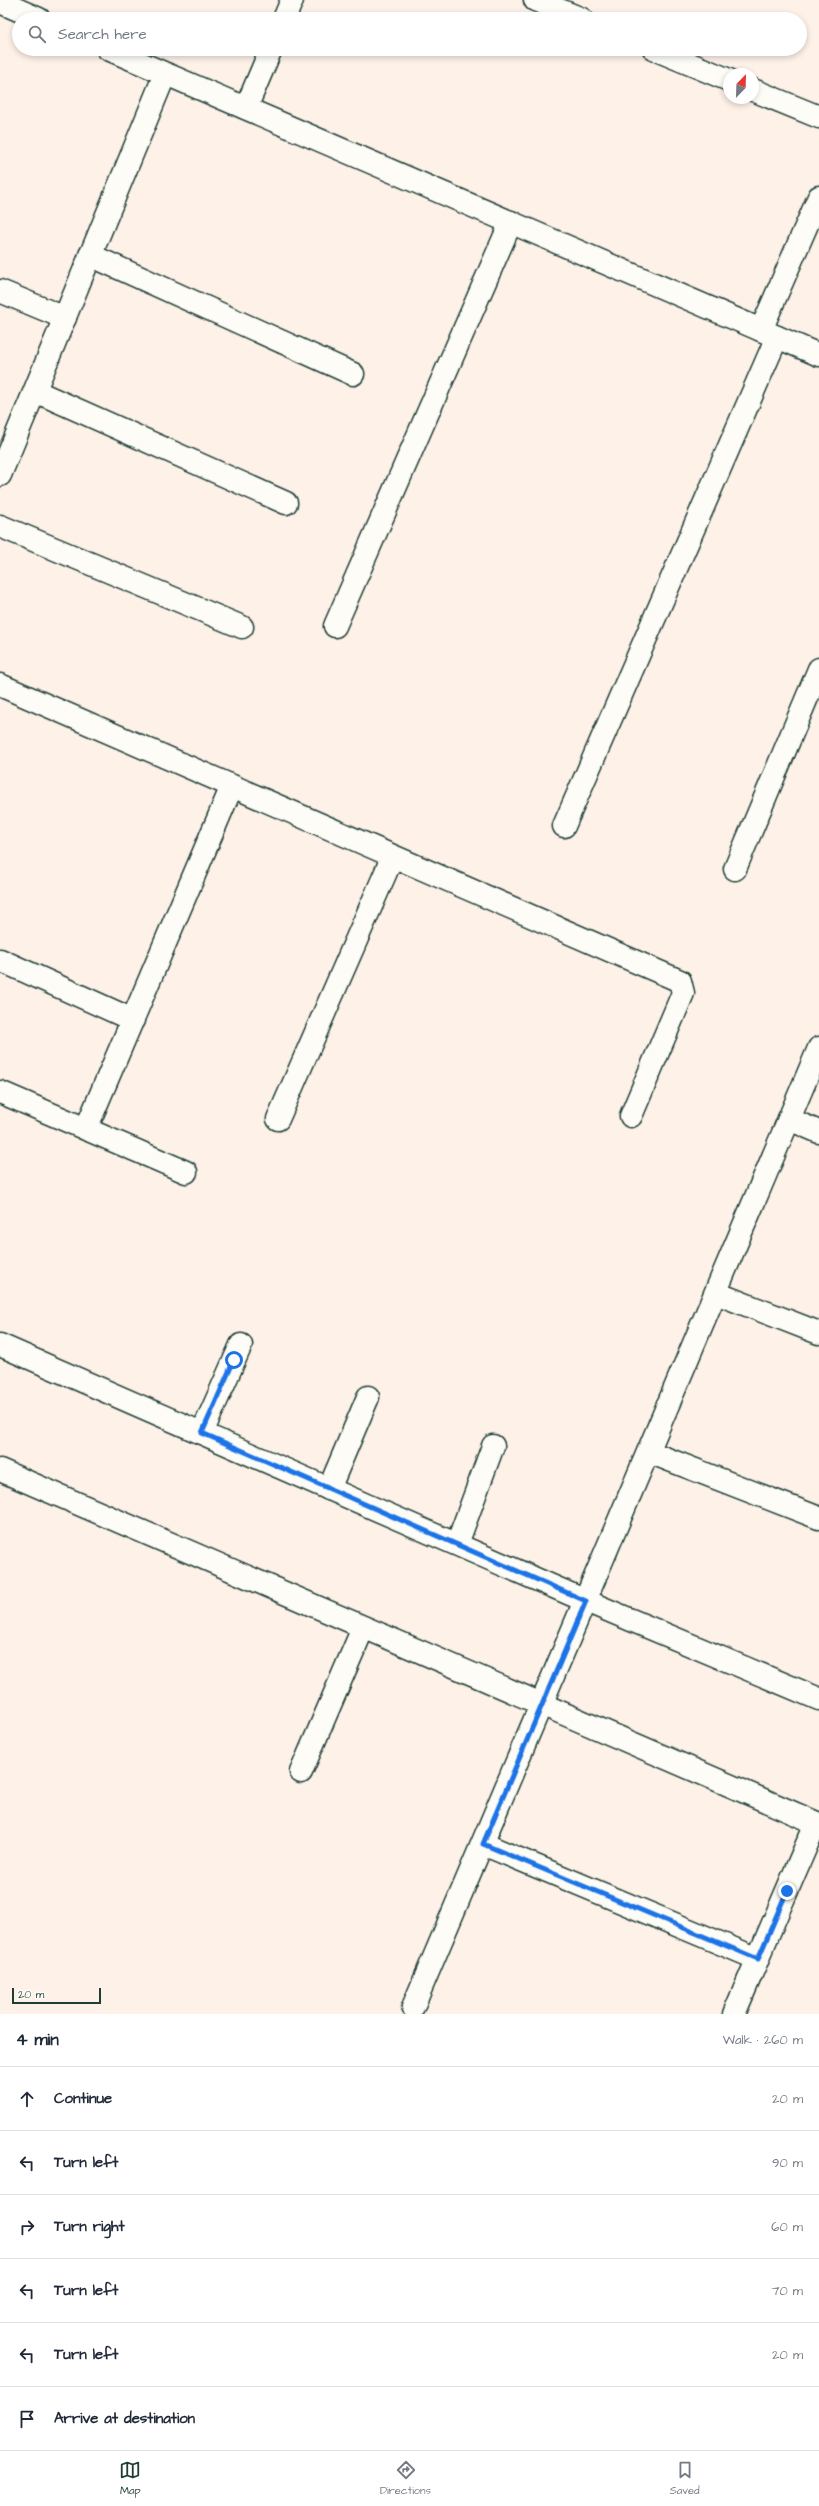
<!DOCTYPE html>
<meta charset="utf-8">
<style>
:root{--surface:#fff;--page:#f2f2f3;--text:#1f2937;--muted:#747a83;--line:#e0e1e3;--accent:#1f3d34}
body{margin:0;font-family:"Architects Daughter",sans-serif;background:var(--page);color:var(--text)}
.compass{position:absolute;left:723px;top:68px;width:36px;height:36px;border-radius:50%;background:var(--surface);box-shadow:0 2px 6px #0003;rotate:23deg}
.scale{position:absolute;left:12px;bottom:10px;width:89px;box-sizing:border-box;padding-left:4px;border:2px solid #1f3d34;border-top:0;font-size:11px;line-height:14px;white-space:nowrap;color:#1f3d34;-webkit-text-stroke:3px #fdfcf7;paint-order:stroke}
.stop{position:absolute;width:12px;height:12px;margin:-9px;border:3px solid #1a73e8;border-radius:50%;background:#fff}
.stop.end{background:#1a73e8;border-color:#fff;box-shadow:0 1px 4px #0008}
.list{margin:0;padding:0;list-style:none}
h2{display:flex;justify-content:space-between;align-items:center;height:52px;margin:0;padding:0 16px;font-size:17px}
h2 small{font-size:13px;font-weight:400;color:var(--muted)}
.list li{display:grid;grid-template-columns:26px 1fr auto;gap:12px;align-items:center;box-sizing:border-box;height:64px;padding:0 16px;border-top:1px solid var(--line)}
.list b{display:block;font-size:15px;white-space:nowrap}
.list em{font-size:13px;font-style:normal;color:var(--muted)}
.icon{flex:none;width:22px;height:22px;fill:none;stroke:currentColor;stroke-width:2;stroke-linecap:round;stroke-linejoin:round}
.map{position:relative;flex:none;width:819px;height:2014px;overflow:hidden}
.search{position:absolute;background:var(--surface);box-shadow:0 2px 6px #0003;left:12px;right:12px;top:12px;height:44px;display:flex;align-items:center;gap:10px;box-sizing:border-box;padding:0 14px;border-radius:22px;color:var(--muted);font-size:15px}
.sheet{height:436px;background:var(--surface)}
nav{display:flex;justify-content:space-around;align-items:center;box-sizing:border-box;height:56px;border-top:1px solid var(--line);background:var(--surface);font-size:11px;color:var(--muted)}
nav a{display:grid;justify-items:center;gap:2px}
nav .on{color:var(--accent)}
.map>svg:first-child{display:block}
</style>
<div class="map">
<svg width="819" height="2014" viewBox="0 0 819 2014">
<rect width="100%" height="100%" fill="#fdf1e8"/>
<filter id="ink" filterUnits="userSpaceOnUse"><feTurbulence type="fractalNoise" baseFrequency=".025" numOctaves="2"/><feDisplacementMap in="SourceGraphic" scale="8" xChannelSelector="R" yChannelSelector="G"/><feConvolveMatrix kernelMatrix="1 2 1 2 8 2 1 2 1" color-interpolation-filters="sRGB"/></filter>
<g filter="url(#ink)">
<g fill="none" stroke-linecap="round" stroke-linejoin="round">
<defs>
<g id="street">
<polyline points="535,0 582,19"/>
<polyline points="0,2 39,19"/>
<polyline points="284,19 292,0"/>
<polyline points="108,49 819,355"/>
<polyline points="654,49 729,80"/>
<polyline points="753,90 819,117"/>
<polyline points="246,108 271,49"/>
<polyline points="90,255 353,374"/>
<polyline points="0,291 65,318"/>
<polyline points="761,330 819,197"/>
<polyline points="35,391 286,503"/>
<polyline points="0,475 165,74"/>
<polyline points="0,526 242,627"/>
<polyline points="335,626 511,222"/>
<polyline points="0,685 680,981 683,993 631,1116"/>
<polyline points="564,826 777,337"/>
<polyline points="735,869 819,669"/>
<polyline points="0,960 133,1020"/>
<polyline points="0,1092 186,1172"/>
<polyline points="278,1119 389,865"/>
<polyline points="789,1119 819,1132"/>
<polyline points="86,1129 232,786"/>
<polyline points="716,1293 819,1333"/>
<polyline points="0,1345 586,1601 819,1699"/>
<polyline points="202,1433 241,1345"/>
<polyline points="649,1452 819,1518"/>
<polyline points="0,1470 819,1824"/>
<polyline points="329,1489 368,1397"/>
<polyline points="457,1544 493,1446"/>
<polyline points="301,1772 363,1628"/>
<polyline points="483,1844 758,1959"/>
<polyline points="413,2007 819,1048"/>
<polyline points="734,2014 816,1823"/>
</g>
</defs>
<use href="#street" stroke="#1f3d34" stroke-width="25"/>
<use href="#street" stroke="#fdfcf7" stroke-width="22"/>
</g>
</g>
<g fill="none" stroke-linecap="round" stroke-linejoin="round" filter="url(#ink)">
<polyline stroke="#1a73e8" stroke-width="5" points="234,1360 202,1433 586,1601 483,1844 758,1959 787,1891"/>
</g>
</svg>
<svg class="compass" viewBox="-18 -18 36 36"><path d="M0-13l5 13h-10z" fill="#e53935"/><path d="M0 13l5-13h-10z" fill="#747a83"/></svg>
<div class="scale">20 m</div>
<div class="stop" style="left:234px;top:1360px"></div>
<div class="stop end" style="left:787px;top:1891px"></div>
<div class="search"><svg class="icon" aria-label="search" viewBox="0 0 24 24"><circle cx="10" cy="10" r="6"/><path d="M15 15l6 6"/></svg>Search here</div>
</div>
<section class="sheet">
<h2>4 min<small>Walk · 260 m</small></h2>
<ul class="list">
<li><svg class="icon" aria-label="ahead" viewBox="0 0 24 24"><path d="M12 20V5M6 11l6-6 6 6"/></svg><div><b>Continue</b></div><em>20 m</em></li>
<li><svg class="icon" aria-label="left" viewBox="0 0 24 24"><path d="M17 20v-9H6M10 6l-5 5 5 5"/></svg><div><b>Turn left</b></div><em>90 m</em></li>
<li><svg class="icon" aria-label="right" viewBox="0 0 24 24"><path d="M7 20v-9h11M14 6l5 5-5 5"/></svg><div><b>Turn right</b></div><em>60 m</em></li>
<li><svg class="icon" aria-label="left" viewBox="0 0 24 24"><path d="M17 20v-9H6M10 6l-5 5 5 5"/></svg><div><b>Turn left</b></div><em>70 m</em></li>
<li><svg class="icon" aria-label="left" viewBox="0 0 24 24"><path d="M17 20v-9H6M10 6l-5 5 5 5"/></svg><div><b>Turn left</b></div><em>20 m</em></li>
<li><svg class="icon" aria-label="arrive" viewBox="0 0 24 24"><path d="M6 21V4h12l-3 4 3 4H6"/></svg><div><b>Arrive at destination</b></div></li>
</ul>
</section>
<nav>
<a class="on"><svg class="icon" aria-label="map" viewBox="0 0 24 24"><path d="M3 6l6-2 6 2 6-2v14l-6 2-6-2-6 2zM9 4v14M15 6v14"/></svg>Map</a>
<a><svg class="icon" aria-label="directions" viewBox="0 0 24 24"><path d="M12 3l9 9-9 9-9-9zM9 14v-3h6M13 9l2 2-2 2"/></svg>Directions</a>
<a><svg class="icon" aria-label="saved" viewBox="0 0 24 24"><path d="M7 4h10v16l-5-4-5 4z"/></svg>Saved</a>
</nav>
